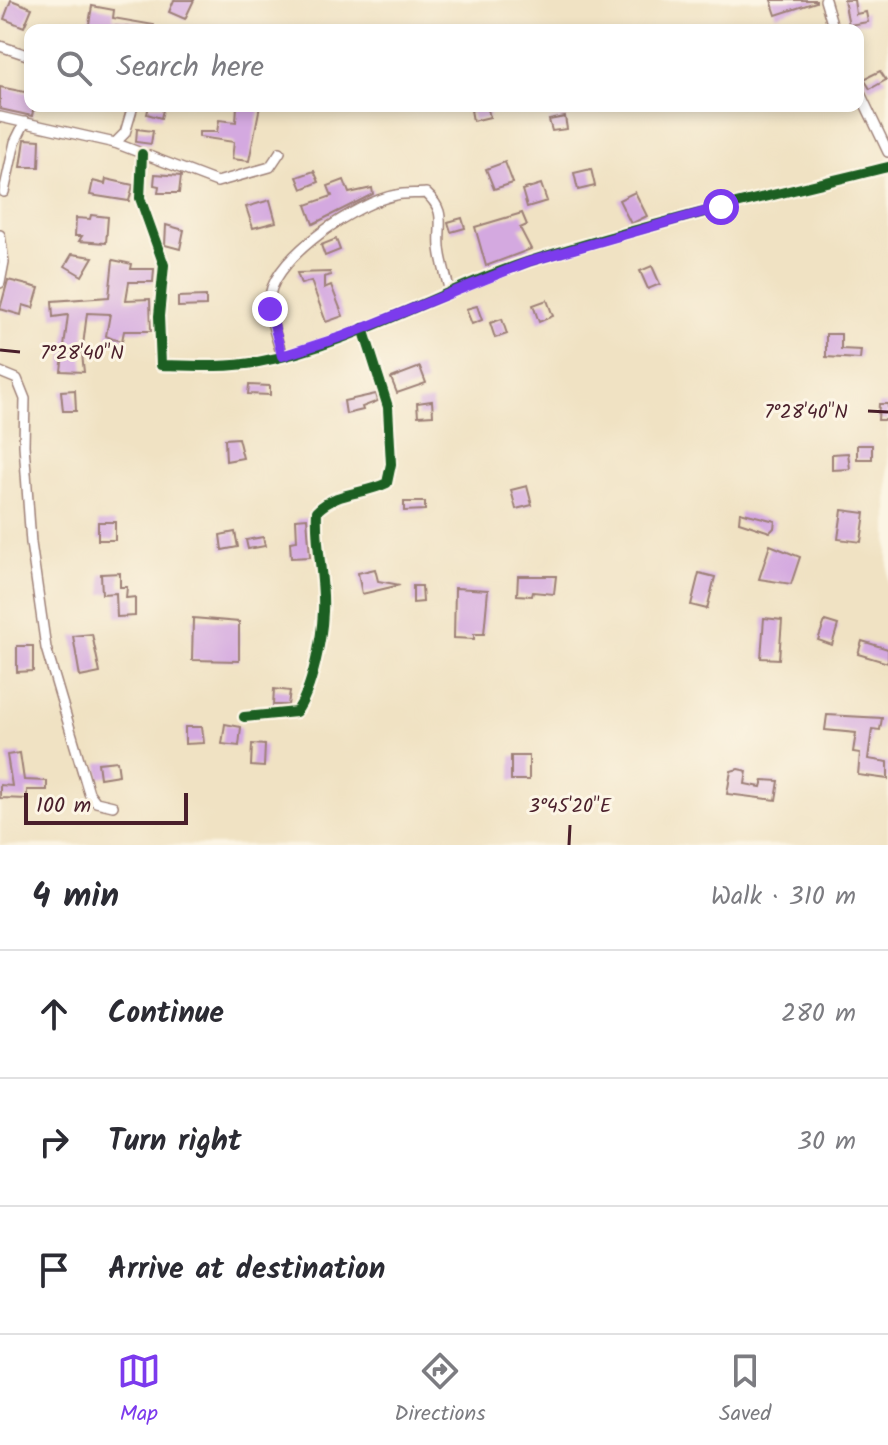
<!DOCTYPE html>
<meta charset="utf-8">
<style>
:root{--surface:#fff;--page:#f2f2f3;--text:#2b2b33;--muted:#7c7c81;--line:#e1e1e2;--accent:#7c3aed}
body{margin:0;font-family:Kalam,sans-serif;background:var(--page);color:var(--text)}
.scale{position:absolute;left:24px;bottom:20px;width:164px;box-sizing:border-box;padding-left:8px;border:4px solid #4a1f2b;border-top:0;font-size:22px;line-height:28px;white-space:nowrap;color:#4a1f2b;-webkit-text-stroke:6px #fcf5e5;paint-order:stroke}
.stop{position:absolute;width:24px;height:24px;margin:-18px;border:6px solid #7c3aed;border-radius:50%;background:#fff}
.stop.end{background:#7c3aed;border-color:#fff;box-shadow:0 2px 8px #0008}
.list{margin:0;padding:0;list-style:none}
h2{display:flex;justify-content:space-between;align-items:center;height:104px;margin:0;padding:0 32px;font-size:34px}
h2 small{font-size:26px;font-weight:400;color:var(--muted)}
.list li{display:grid;grid-template-columns:52px 1fr auto;gap:24px;align-items:center;box-sizing:border-box;height:128px;padding:0 32px;border-top:2px solid var(--line)}
.list b{display:block;font-size:30px;white-space:nowrap}
.list em{font-size:26px;font-style:normal;color:var(--muted)}
.icon{flex:none;width:44px;height:44px;fill:none;stroke:currentColor;stroke-width:2;stroke-linecap:round;stroke-linejoin:round}
.map{position:relative;flex:none;width:888px;height:845px;overflow:hidden}
.search{position:absolute;background:var(--surface);box-shadow:0 4px 12px #0003;left:24px;right:24px;top:24px;height:88px;display:flex;align-items:center;gap:20px;box-sizing:border-box;padding:0 28px;border-radius:16px;color:var(--muted);font-size:30px}
.sheet{height:488px;background:var(--surface)}
nav{display:flex;justify-content:space-around;align-items:center;box-sizing:border-box;height:112px;border-top:2px solid var(--line);background:var(--surface);font-size:22px;color:var(--muted)}
nav a{display:grid;justify-items:center;gap:4px}
nav .on{color:var(--accent)}
.map>svg:first-child{display:block}
</style>
<div class="map">
<svg width="888" height="845" viewBox="0 0 888 845">
<rect width="100%" height="100%" fill="#fcf5e5"/>
<filter id="ink" filterUnits="userSpaceOnUse"><feTurbulence type="fractalNoise" baseFrequency=".0125" numOctaves="2"/><feDisplacementMap in="SourceGraphic" scale="16" xChannelSelector="R" yChannelSelector="G"/><feConvolveMatrix kernelMatrix="1 2 1 2 8 2 1 2 1" color-interpolation-filters="sRGB"/></filter>
<filter id="wash" filterUnits="userSpaceOnUse"><feTurbulence type="fractalNoise" baseFrequency=".006" numOctaves="4" result="noise"/><feDisplacementMap in="SourceGraphic" scale="32" xChannelSelector="R" yChannelSelector="G"/><feGaussianBlur stdDeviation="1.8" result="paint"/><feColorMatrix in="noise" values="0 0 0 0 0 0 0 0 0 0 0 0 0 0 0 0 0 1.4 0 .05"/><feComposite in="paint" operator="in"/></filter>
<g filter="url(#wash)">
<rect width="100%" height="100%" fill="#f0e2c3"/>
<g id="blocks">
<g fill="#d4a9e0">
<polygon points="11,0 32,8 24,27 4,19"/>
<polygon points="174,0 194,0 185,19 169,12"/>
<polygon points="771,0 816,0 816,2 776,15"/>
<polygon points="844,0 854,0 856,14 866,12 868,22 849,25"/>
<polygon points="92,6 114,10 113,18 154,25 154,30 111,26 110,30 88,30"/>
<polygon points="880,71 886,80 870,89 864,79"/>
<polygon points="0,87 30,93 30,106 34,106 32,116 0,109"/>
<polygon points="149,106 164,106 161,118 147,114"/>
<polygon points="237,106 260,106 249,161 232,159 234,142 199,137 199,132 217,132 219,120 236,122"/>
<polygon points="487,106 490,117 473,121 471,110"/>
<polygon points="565,117 567,129 552,131 549,120"/>
<polygon points="137,129 153,131 151,144 136,142"/>
<polygon points="25,139 40,140 39,167 21,167"/>
<polygon points="505,162 513,183 494,189 486,169"/>
<polygon points="591,169 595,186 578,190 574,173"/>
<polygon points="314,171 319,182 302,189 297,177"/>
<polygon points="155,174 181,176 179,193 158,193 159,186 154,185"/>
<polygon points="106,179 133,185 129,201 90,195 93,181 105,184"/>
<polygon points="344,180 349,193 372,188 373,194 313,224 306,205 332,196 328,186"/>
<polygon points="541,184 547,201 527,207 522,190"/>
<polygon points="635,192 647,216 631,224 619,200"/>
<polygon points="270,200 276,222 253,228 246,207"/>
<polygon points="522,213 527,225 520,228 531,249 486,266 475,227"/>
<polygon points="91,215 108,217 106,243 79,241 82,236 75,236 76,218 90,219"/>
<polygon points="462,218 465,228 451,232 448,222"/>
<polygon points="166,225 184,230 180,249 165,245"/>
<polygon points="336,239 340,250 325,256 321,245"/>
<polygon points="72,254 93,257 82,276 65,266"/>
<polygon points="113,260 132,264 131,269 154,269 153,282 129,282 126,300 150,299 151,331 124,331 122,341 113,339 106,336 110,314 87,313 82,354 84,372 61,371 68,315 53,317 52,301 109,297"/>
<polygon points="652,266 660,284 648,289 640,271"/>
<polygon points="330,272 331,275 324,277 324,288 331,285 343,316 326,322 311,281 301,284 297,273"/>
<polygon points="8,280 39,288 33,308 23,305 21,315 0,309"/>
<polygon points="206,296 206,306 178,307 178,297"/>
<polygon points="547,300 553,316 539,322 533,305"/>
<polygon points="477,306 482,320 472,324 466,309"/>
<polygon points="502,319 507,334 495,338 490,323"/>
<polygon points="826,334 841,334 841,349 861,350 860,359 826,357"/>
<polygon points="420,367 426,383 397,393 391,378"/>
<polygon points="249,385 270,386 270,395 248,394"/>
<polygon points="75,390 76,411 63,411 61,391"/>
<polygon points="376,394 378,401 362,407 363,410 346,414 344,401"/>
<polygon points="432,401 433,415 418,416 417,403"/>
<polygon points="879,404 888,404 888,420 878,420"/>
<polygon points="238,438 243,458 226,461 225,439"/>
<rect x="857" y="445" width="15" height="14"/>
<polygon points="848,453 850,469 832,470 832,454"/>
<polygon points="527,486 532,505 516,509 511,490"/>
<polygon points="404,502 425,502 425,510 404,511"/>
<polygon points="842,510 865,513 861,542 838,539"/>
<polygon points="740,512 775,521 774,528 770,532 739,522"/>
<polygon points="307,518 310,557 291,558 290,542 297,541 296,519"/>
<rect x="98" y="522" width="17" height="18"/>
<polygon points="235,532 238,547 222,550 220,535"/>
<polygon points="263,537 265,546 248,549 246,540"/>
<polygon points="770,545 800,557 791,584 759,579"/>
<polygon points="375,569 378,581 400,585 362,594 358,573"/>
<polygon points="120,573 120,587 127,587 126,598 135,597 135,616 117,617 116,593 102,594 101,574"/>
<polygon points="699,573 715,577 707,609 691,605"/>
<polygon points="518,576 556,576 554,594 533,592 532,596 517,595"/>
<polygon points="413,586 422,586 423,602 413,603"/>
<polygon points="455,588 488,590 484,634 474,634 474,639 454,638"/>
<polygon points="193,618 239,622 239,661 192,660"/>
<polygon points="764,618 782,620 779,659 761,658"/>
<polygon points="825,621 838,625 832,645 818,640"/>
<polygon points="92,634 100,673 80,677 73,636"/>
<polygon points="862,641 888,649 888,663 858,654"/>
<polygon points="17,646 33,646 33,671 17,672"/>
<polygon points="274,689 290,691 288,705 273,705"/>
<polygon points="827,715 882,718 880,730 872,729 868,759 888,762 888,779 858,775 860,753 853,752 856,733 825,730"/>
<polygon points="225,724 241,727 239,746 222,744"/>
<polygon points="185,727 202,727 204,743 185,744"/>
<polygon points="252,744 265,745 264,767 251,766"/>
<polygon points="20,753 24,780 47,781 47,790 27,790 27,799 0,798 0,785 12,786 7,755"/>
<rect x="511" y="756" width="18" height="24"/>
<polygon points="117,761 119,775 100,778 98,763"/>
<polygon points="738,769 747,771 745,784 761,787 763,780 779,781 776,800 727,794 731,771"/>
</g>
</g>
</g>
<g filter="url(#ink)">
<use href="#blocks" fill-opacity="0" stroke="#9d8077" stroke-width="2"/>
<g fill="none" stroke-linecap="round" stroke-linejoin="round">
<defs>
<g id="street">
<polyline points="825,0 834,30"/>
<polyline points="0,46 30,56"/>
<polyline points="858,89 888,152"/>
<polyline points="0,117 115,143 217,182 270,167 280,152"/>
<polyline points="115,143 125,133 133,106"/>
<path d="M 142,154 L 140,198 L 164,265 L 159,316 L 161,365 C 193,366 227,368 258,362 C 353,345 439,290 530,261 C 648,224 768,196 888,167"/>
<polyline points="4,192 15,142 25,122"/>
<polyline points="0,235 4,262 0,283"/>
<path d="M 282,356 C 277,338 267,314 270,295 C 277,255 358,202 396,195 C 405,193 416,194 426,193 C 447,212 438,223 440,247 C 441,262 447,278 450,293"/>
<polyline points="0,372 17,379 25,399 24,445 31,543 46,648 89,793 96,802 113,806"/>
<path d="M 244,717 L 296,712 C 312,691 322,638 323,611 C 325,579 315,546 317,511 C 337,491 362,495 387,483 L 391,464 L 388,407 L 363,328"/>
</g>
</defs>
<use href="#street" stroke="#9d8077" stroke-width="12"/>
<use href="#street" stroke="#fff" stroke-width="9"/>
<defs>
<g id="cycleway">
<path d="M 142,154 L 140,198 L 164,265 L 159,316 L 161,365 C 193,366 227,368 258,362 C 353,345 439,290 530,261 C 648,224 768,196 888,167"/>
<path d="M 244,717 L 296,712 C 312,691 322,638 323,611 C 325,579 315,546 317,511 C 337,491 362,495 387,483 L 391,464 L 388,407 L 363,328"/>
</g>
</defs>
<use href="#cycleway" stroke="#fcf5e5" stroke-width="15"/>
<use href="#cycleway" stroke="#1b5e20" stroke-width="10"/>
</g>
</g>
<g fill="none" stroke-linecap="round" stroke-linejoin="round" filter="url(#ink)">
<polyline stroke="#7c3aed" stroke-width="10" points="270,309 282,356 344,336 528,262 721,207"/>
</g>
<path fill="none" stroke="#4a1f2b" stroke-width="3" d="M 0,350 L 20,352M 868,411 L 888,412M 569,845 L 570,825"/>
<g font-size="20" text-anchor="middle" fill="#4a1f2b" stroke="#fcf5e5" stroke-width="6" stroke-linejoin="round" paint-order="stroke">
<text x="82" y="359">7°28'40"N</text>
<text x="806" y="418">7°28'40"N</text>
<text x="570" y="812">3°45'20"E</text>
</g>
</svg>
<div class="scale">100 m</div>
<div class="stop" style="left:721px;top:207px"></div>
<div class="stop end" style="left:270px;top:309px"></div>
<div class="search"><svg class="icon" aria-label="search" viewBox="0 0 24 24"><circle cx="10" cy="10" r="6"/><path d="M15 15l6 6"/></svg>Search here</div>
</div>
<section class="sheet">
<h2>4 min<small>Walk · 310 m</small></h2>
<ul class="list">
<li><svg class="icon" aria-label="ahead" viewBox="0 0 24 24"><path d="M12 20V5M6 11l6-6 6 6"/></svg><div><b>Continue</b></div><em>280 m</em></li>
<li><svg class="icon" aria-label="right" viewBox="0 0 24 24"><path d="M7 20v-9h11M14 6l5 5-5 5"/></svg><div><b>Turn right</b></div><em>30 m</em></li>
<li><svg class="icon" aria-label="arrive" viewBox="0 0 24 24"><path d="M6 21V4h12l-3 4 3 4H6"/></svg><div><b>Arrive at destination</b></div></li>
</ul>
</section>
<nav>
<a class="on"><svg class="icon" aria-label="map" viewBox="0 0 24 24"><path d="M3 6l6-2 6 2 6-2v14l-6 2-6-2-6 2zM9 4v14M15 6v14"/></svg>Map</a>
<a><svg class="icon" aria-label="directions" viewBox="0 0 24 24"><path d="M12 3l9 9-9 9-9-9zM9 14v-3h6M13 9l2 2-2 2"/></svg>Directions</a>
<a><svg class="icon" aria-label="saved" viewBox="0 0 24 24"><path d="M7 4h10v16l-5-4-5 4z"/></svg>Saved</a>
</nav>
